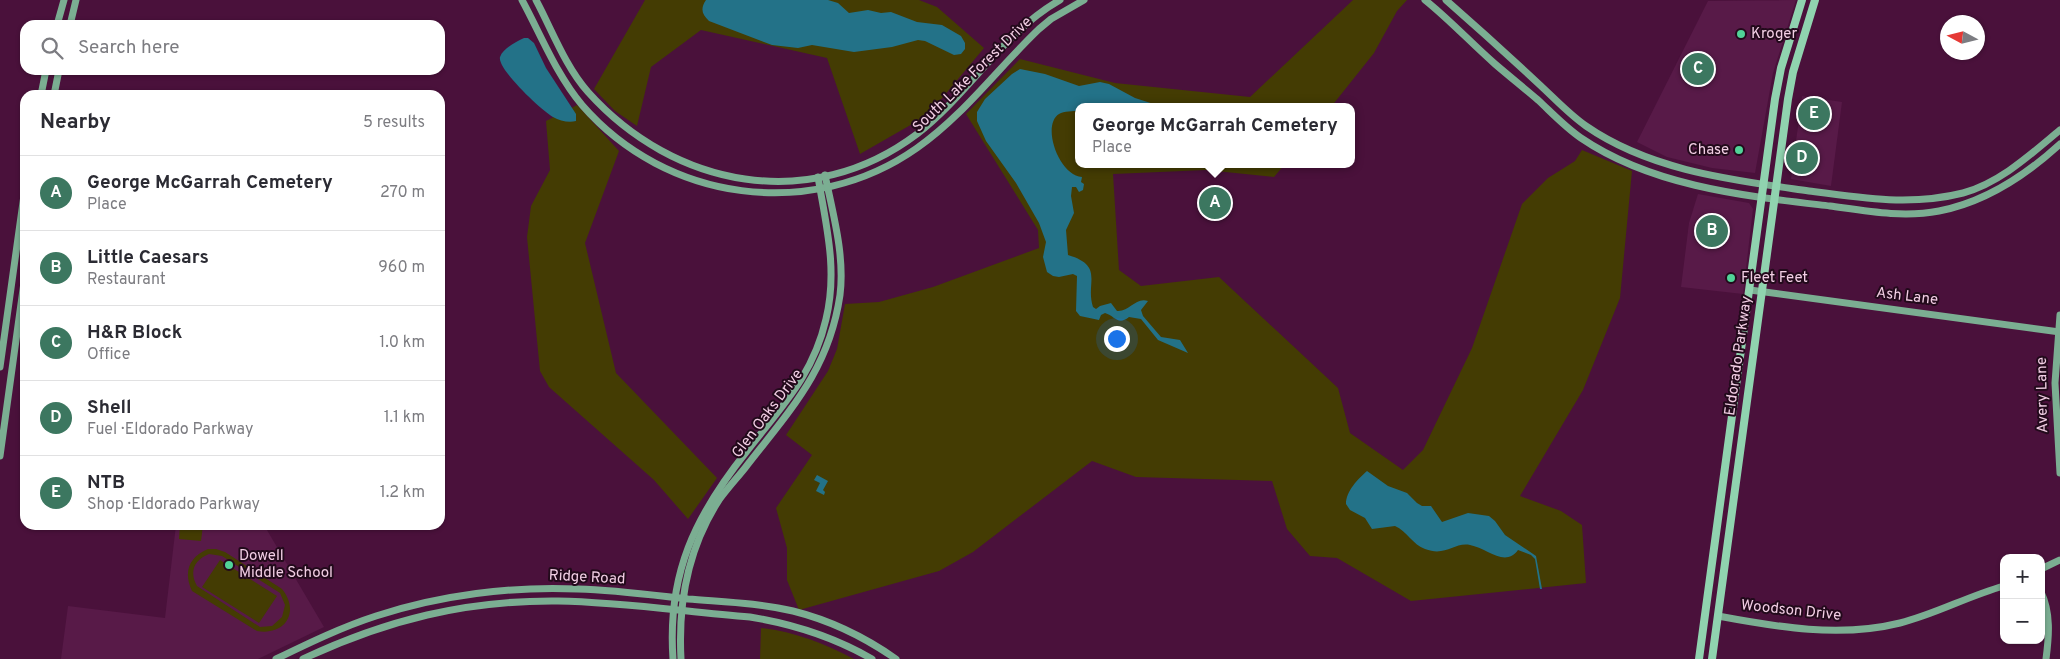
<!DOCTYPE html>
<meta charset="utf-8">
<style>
:root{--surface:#fff;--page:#f7f7f7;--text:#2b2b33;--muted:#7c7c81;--line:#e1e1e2;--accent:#3c7760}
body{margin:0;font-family:Overpass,sans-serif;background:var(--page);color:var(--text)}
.controls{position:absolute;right:15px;bottom:15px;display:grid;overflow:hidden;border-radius:10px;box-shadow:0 1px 4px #0004}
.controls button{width:45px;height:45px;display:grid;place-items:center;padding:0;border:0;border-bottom:1px solid var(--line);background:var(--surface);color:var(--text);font:25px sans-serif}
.compass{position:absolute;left:1940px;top:15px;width:45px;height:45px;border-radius:50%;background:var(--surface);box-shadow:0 1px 4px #0004;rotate:277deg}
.you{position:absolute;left:1116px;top:338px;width:18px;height:18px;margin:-12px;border:4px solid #fff;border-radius:50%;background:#1a73e8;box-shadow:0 0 0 8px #1a73e833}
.badge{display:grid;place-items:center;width:32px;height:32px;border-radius:50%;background:var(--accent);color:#fff;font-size:16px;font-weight:700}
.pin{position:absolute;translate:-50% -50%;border:2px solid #fff;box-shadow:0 1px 5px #0006}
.popup{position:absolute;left:1075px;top:103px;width:280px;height:65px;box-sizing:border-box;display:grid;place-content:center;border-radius:10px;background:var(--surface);filter:drop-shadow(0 1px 4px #0005);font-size:16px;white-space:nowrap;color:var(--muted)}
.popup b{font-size:19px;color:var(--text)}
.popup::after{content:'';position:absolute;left:50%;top:100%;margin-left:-10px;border:10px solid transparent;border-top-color:var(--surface)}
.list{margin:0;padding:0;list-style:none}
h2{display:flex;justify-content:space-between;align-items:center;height:65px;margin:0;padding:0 20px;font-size:21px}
h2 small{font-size:16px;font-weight:400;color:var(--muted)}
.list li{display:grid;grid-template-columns:32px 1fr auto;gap:15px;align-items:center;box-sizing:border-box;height:75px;padding:0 20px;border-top:1px solid var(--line)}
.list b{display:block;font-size:19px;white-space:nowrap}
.list p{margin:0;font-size:16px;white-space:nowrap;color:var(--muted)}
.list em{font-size:16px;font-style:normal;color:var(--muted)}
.icon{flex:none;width:28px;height:28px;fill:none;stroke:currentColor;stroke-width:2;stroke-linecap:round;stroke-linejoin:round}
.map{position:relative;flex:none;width:2060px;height:659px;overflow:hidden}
.search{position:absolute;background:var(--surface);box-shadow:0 1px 4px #0004;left:20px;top:20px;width:425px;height:55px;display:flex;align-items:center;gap:12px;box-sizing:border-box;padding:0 18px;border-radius:15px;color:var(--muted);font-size:19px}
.panel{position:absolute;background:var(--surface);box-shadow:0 1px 4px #0004;left:20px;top:90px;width:425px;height:440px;border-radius:15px}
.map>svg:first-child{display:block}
</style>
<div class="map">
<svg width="2060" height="659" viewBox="0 0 2060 659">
<rect width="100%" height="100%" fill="#4a113b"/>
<g fill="#581a48">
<polygon points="1796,0 1773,73 1755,173 1712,168 1667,157 1637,142 1708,1"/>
<polygon points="1802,96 1842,102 1831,186 1791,179"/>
<polygon points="1698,194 1749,203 1753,209 1743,294 1681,287 1689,223"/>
<polygon points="176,525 264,525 324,627 258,659 61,659 68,606 165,618"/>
</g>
<g fill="#443c03" fill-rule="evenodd">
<polygon points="645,0 919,0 937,7 984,48 928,115 860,154 827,58 701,30 651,67 637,126 615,111 594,89"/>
<polygon points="1353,0 1407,0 1397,11 1374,53 1331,107 1079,107 1079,164 1285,164 1274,177 1206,170 1113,174 1119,270 1141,286 1219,277 1338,388 1350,433 1403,470 1423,450 1472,348 1522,204 1548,178 1575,161 1582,150 1632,171 1620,298 1583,390 1520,496 1561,511 1582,525 1586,583 1411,601 1337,558 1310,556 1287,529 1272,481 1136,477 1092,461 973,552 939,571 799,610 787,580 787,548 776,508 812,455 786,435 828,371 837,349 845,304 879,302 933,287 1039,248 1038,230 966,114 1020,59 1115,83 1250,97"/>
<polygon points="577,105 619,151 585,243 616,373 717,478 688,519 654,480 549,387 540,371 527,237 531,206 550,170 546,121"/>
<polygon points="180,525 203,525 201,541 179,539"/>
<path d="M 208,549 L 216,549 L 225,552 L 282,589 C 300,611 286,636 257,631 L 192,591 C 183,572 189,557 208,549 ZM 209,554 L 222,556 L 280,593 L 285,605 L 282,617 L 272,626 L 260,627 L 197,586 C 189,572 194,560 209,554 Z"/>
<polygon points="220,560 277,596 259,623 202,587"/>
<path d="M 761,628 C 795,632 823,643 854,659 L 760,659 Z"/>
</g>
<g fill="#237288">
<path d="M 706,0 L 828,0 L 838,3 L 849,13 L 868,10 L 881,13 L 891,12 L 917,22 L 942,25 L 961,36 L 965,43 L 965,49 L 961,54 L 954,55 L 925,41 L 918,40 L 892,47 L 854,52 L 812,45 L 798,48 L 772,45 L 709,21 C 702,14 700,9 706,0 Z"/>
<path d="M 524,38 L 528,38 L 534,43 L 546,68 L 576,114 L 576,121 C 569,123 560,121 553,117 C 542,111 497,69 500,57 C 503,48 516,42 524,38 Z"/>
<path d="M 1020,69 L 1045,74 L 1079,86 L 1100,82 L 1109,84 L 1135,98 L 1163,107 L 1101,107 L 1094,103 L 1090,107 L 1079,107 L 1079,111 C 1073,111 1064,111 1059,114 C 1041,125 1059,176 1082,177 L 1081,182 L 1084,184 L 1083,190 L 1079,192 L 1076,187 L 1072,187 L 1071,196 L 1074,213 L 1066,230 L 1068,255 C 1105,266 1085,283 1093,307 L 1096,309 L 1100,306 L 1111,303 L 1117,311 C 1130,312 1135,297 1148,301 L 1141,310 L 1143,316 L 1161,337 L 1180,340 L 1188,353 L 1158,340 L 1141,319 L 1129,317 C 1118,326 1115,316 1105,313 L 1101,315 L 1099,320 L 1080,316 L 1076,311 L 1077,276 L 1073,274 L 1059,277 L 1053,276 L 1047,272 L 1043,257 L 1046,242 L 1039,223 L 1016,183 L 986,141 L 977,121 L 977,112 L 985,99 L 1012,74 Z"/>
<path d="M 1367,471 L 1388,486 L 1407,493 L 1417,503 L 1422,506 L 1431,506 L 1442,522 L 1468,513 L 1489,516 L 1495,521 L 1505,535 L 1536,556 L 1542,589 L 1540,589 L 1535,559 L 1531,555 L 1518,550 C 1505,568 1487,548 1470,545 C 1454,542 1446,557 1425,549 C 1413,545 1407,531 1395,526 L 1372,529 L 1365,518 L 1350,510 L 1346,504 C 1346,491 1358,479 1367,471 Z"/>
<polygon points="817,475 828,481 823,490 825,492 824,495 816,491 820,483 814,480"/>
</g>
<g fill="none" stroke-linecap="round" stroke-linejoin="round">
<g stroke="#7bae92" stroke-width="7">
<path d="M 522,0 C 541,35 556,74 582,105 C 666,202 812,222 917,148 C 964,115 998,68 1039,29 L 1051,19 L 1084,0"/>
<path d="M 536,0 C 552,30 565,66 588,92 C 674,188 811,214 917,134 C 969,94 1002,33 1060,0"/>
<path d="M 1425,0 C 1450,20 1471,43 1495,64 C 1509,76 1524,88 1538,100 C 1552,113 1565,127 1581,138 C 1653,187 1746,196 1830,206 C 1866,211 1903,218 1939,211 C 1986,202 2025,176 2060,144"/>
<path d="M 1446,0 C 1478,28 1510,57 1541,86 C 1556,100 1570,115 1586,126 C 1651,171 1733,180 1809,191 C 1860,198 1912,206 1963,193 C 2000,183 2031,154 2060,130"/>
<polyline points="57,25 64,0"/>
<polyline points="70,25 76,0"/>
<polyline points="41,95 46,70"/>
<polyline points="54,95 59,70"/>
<polyline points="1750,290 2060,332"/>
<polyline points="2060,315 2055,383 2060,473"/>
<polyline points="0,367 25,188"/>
<polyline points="0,456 25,275"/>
<polyline points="2041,569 2060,560"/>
<path d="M 2041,592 C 2051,613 2049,636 2046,659"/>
<path d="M 1718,616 C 1777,627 1840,638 1900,623 C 1936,614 1968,596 2004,586"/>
<path d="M 276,659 C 309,643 342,627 376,616 C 440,595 512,586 578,589 C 615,590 652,595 688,599 C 723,602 759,603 793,611 C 829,620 866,638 896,659"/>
<path d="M 303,659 C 386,620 466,600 558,601 C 622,602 687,612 750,617 C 793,624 834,637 872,659"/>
<path d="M 673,659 C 667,574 695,516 747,451 C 781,407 813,376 826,319 C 838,270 826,225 818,177"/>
<path d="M 681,659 C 678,603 688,548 719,500 C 727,489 737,478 745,468 C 790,410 829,370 840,295 C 845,256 833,214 825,175"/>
</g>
<g stroke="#90d3af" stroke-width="8">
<polyline points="1699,659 1775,99 1781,68 1802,0"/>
<polyline points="1712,659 1788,99 1793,72 1815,0"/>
</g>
</g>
<g fill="#51d398" stroke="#220a1b" stroke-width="2">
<circle cx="1741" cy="34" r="5"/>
<circle cx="1739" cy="150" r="5"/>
<circle cx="1731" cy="278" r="5"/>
<circle cx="229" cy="565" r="5"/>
</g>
<g text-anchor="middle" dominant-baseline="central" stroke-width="4" stroke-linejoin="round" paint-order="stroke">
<g font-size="15" fill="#f2cee4" stroke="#220a1b" text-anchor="start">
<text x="1751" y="34">Kroger</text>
<text x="1729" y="150" text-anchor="end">Chase</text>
<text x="1741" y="278">Fleet Feet</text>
<text x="239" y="556">Dowell<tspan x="239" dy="17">Middle School</tspan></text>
</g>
<g font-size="15" fill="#f2cee4" stroke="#220a1b">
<text transform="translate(973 75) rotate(-44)">South Lake Forest Drive</text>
<text transform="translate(1907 297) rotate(7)">Ash Lane</text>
<text transform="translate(1739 356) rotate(-82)">Eldorado Parkway</text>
<text transform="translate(2043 395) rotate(-91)">Avery Lane</text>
<text transform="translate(768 414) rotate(-53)">Glen Oaks Drive</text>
<text transform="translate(587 578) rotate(3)">Ridge Road</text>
<text transform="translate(1791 611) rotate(6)">Woodson Drive</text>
</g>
</g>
</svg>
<div class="controls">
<button>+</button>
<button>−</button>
</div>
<svg class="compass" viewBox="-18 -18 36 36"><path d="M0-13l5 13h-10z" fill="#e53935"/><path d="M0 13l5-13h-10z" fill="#7c7c81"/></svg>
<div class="you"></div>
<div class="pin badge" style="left:1215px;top:203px">A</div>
<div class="popup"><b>George McGarrah Cemetery</b>Place</div>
<div class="pin badge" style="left:1712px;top:231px">B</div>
<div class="pin badge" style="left:1698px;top:69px">C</div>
<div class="pin badge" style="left:1802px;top:158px">D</div>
<div class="pin badge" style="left:1814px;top:114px">E</div>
<div class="search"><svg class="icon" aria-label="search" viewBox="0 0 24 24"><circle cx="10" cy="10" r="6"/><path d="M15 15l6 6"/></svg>Search here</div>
<section class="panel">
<h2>Nearby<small>5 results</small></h2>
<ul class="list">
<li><span class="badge">A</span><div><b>George McGarrah Cemetery</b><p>Place</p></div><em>270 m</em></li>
<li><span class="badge">B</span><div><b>Little Caesars</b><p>Restaurant</p></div><em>960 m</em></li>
<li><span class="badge">C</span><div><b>H&amp;R Block</b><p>Office</p></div><em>1.0 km</em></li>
<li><span class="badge">D</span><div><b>Shell</b><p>Fuel · Eldorado Parkway</p></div><em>1.1 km</em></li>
<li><span class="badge">E</span><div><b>NTB</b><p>Shop · Eldorado Parkway</p></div><em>1.2 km</em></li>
</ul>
</section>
</div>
